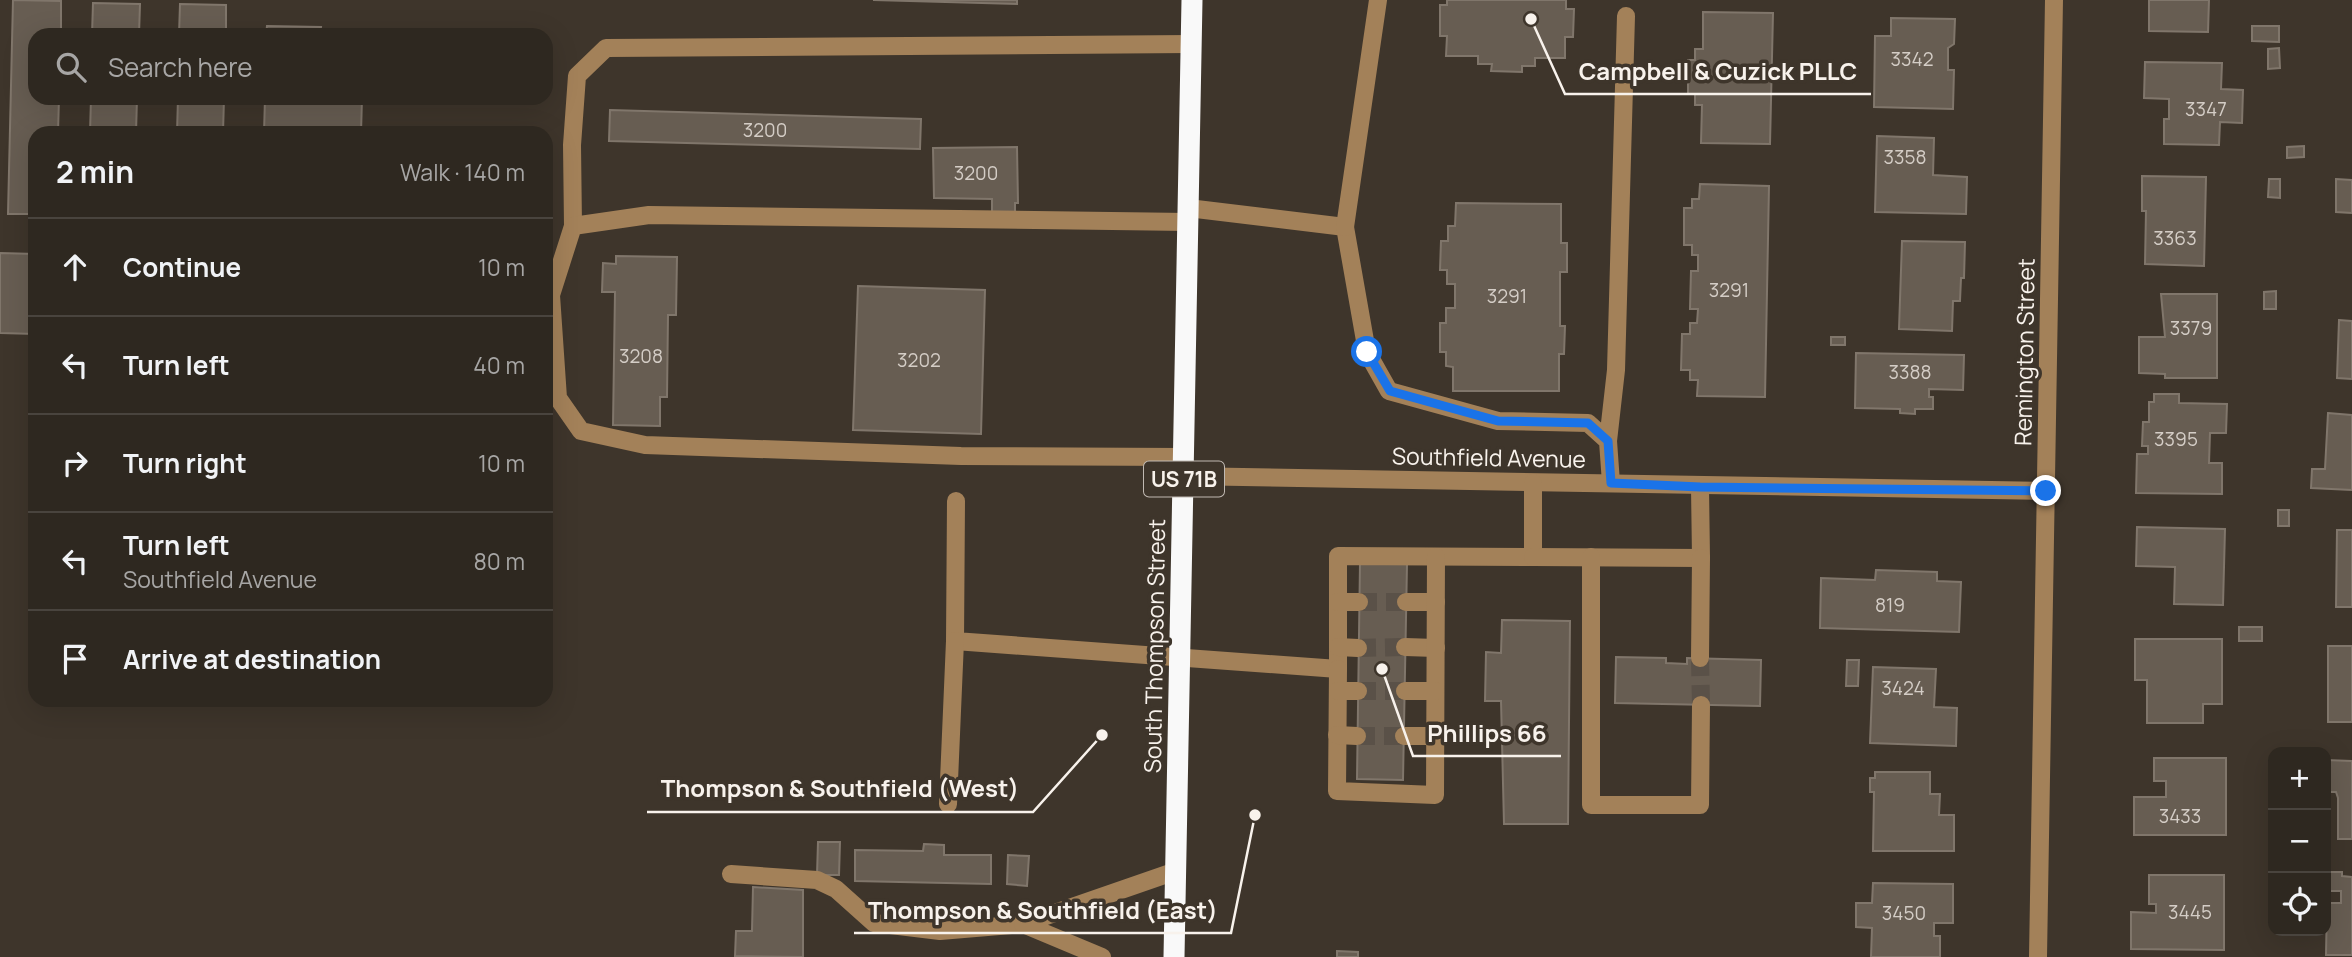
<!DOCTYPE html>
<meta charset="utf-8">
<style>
:root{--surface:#2e2820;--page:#3a342d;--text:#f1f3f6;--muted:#a7a6a5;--line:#49443e}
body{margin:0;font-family:Manrope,sans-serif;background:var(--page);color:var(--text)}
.controls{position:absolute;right:21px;bottom:21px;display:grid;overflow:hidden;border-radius:14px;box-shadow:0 7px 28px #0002}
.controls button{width:63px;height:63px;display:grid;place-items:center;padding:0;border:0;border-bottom:2px solid var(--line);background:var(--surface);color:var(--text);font:35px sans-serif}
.stop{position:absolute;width:21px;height:21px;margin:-16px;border:5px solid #1a73e8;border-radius:50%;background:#fff}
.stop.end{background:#1a73e8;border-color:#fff;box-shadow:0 2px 7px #0008}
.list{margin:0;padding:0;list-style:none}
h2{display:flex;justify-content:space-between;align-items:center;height:91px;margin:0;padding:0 28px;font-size:30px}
h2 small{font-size:23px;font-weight:400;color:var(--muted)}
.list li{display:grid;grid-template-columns:46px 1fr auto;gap:21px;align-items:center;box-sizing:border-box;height:98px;padding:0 28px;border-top:2px solid var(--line)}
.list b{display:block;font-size:26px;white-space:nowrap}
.list p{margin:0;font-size:23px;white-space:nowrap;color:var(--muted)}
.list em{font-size:23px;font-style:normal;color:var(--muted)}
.icon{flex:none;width:38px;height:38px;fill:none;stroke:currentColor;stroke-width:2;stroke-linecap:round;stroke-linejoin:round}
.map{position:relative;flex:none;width:2352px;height:957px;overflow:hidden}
.search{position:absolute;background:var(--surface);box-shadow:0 7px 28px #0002;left:28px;top:28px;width:525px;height:77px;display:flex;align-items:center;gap:18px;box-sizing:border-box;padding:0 24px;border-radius:21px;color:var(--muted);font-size:26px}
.panel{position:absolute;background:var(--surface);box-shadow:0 7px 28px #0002;left:28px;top:126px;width:525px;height:581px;border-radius:21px}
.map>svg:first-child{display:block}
</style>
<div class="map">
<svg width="2352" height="957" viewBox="0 0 2352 957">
<rect width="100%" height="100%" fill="#3e352b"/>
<g fill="#675d52" stroke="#80766b" stroke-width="2">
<polygon points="13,0 61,1 61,35 35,35 35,98 59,98 58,133 35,133 35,214 8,214"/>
<polygon points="873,0 1017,0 1017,4"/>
<polygon points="1447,0 1566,0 1566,9 1574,9 1573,37 1565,37 1565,58 1535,58 1535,66 1522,66 1522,72 1491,71 1492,64 1478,64 1478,56 1446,56 1447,36 1440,36 1440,5 1447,5"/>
<polygon points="2149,0 2209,0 2208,32 2149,31"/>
<polygon points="93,3 140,4 139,35 92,35"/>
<polygon points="180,4 226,5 226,35 179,35"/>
<polygon points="1703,12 1773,13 1770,144 1701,143 1702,105 1695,105 1695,94 1688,94 1688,60 1695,60 1695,49 1703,49"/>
<polygon points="1891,18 1955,19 1954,44 1948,48 1948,70 1954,70 1953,109 1874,107 1875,36 1891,36"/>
<polygon points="267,26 321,27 320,35 266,35"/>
<polygon points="2252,26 2279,26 2279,42 2252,41"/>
<polygon points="2279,48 2280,68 2268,69 2268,49"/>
<polygon points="2145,62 2222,63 2221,89 2243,90 2242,123 2220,122 2219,145 2164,144 2164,119 2169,119 2169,99 2144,98"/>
<polygon points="91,98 137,98 136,133 90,133"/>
<polygon points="178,98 224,98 223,133 177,133"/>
<polygon points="265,98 362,98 361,133 264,133"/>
<polygon points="610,110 921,119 920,149 609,141"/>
<polygon points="1877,136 1934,138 1933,175 1967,177 1966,214 1875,212"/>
<polygon points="2304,146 2304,157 2287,158 2287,147"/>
<polygon points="1017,147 1018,203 1015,203 1015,216 992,216 992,199 934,198 933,148"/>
<polygon points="2142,176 2206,177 2204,266 2145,264 2146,211 2142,211"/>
<polygon points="2269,179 2280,179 2280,198 2268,197"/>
<polygon points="2336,179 2352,180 2352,213 2336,212"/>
<polygon points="1700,184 1769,186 1765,397 1697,396 1698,380 1690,380 1690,370 1681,370 1682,334 1690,334 1690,323 1697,323 1698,309 1690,309 1691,271 1698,271 1698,255 1692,255 1692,245 1684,245 1684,208 1692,208 1692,199 1699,199"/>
<polygon points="1456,203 1561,204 1561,243 1567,243 1567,272 1560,272 1560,326 1565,326 1564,354 1559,354 1559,391 1453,391 1453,367 1446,366 1446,352 1440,352 1440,323 1446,323 1446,308 1455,308 1455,284 1447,284 1447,270 1440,270 1441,241 1448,241 1448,226 1455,226"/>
<polygon points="1902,241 1965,242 1964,278 1961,278 1960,301 1953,301 1952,331 1899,329"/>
<polygon points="0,253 35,254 35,334 0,333"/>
<polygon points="616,256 677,257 676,315 668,315 667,397 660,397 660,426 613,425 615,292 602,292 603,263 616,264"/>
<polygon points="858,286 985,290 981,434 853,430"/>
<polygon points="2276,291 2276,309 2264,309 2264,292"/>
<polygon points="2161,294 2217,294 2217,378 2165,378 2165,374 2139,373 2139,337 2165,337"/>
<polygon points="2339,320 2352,321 2352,379 2337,378"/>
<rect x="1831" y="337" width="14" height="8"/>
<polygon points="1856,353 1964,355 1963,390 1929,389 1929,397 1933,397 1933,409 1915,409 1915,414 1900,413 1900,409 1855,408"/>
<polygon points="2154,394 2179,394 2179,403 2227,404 2226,433 2210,433 2209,463 2222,463 2222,494 2136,493 2137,454 2148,454 2148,446 2142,446 2143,422 2149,422 2149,402 2154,402"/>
<polygon points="2328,413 2352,415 2352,490 2311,488 2312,469 2325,469"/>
<rect x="2278" y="510" width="11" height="16"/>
<polygon points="2137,527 2225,529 2223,605 2174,604 2175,567 2136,566"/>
<polygon points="2337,530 2352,530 2352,607 2336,607"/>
<polygon points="1360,563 1407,564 1403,780 1357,779"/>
<polygon points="1876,570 1937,572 1937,581 1961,582 1959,632 1820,628 1821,578 1875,580"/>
<polygon points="1502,620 1570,621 1568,824 1504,824 1501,701 1485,701 1486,652 1501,653"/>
<rect x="2239" y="627" width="23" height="14"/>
<polygon points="2135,639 2222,639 2222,704 2203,704 2203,723 2147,723 2147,680 2135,680"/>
<rect x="2328" y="646" width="24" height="76"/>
<polygon points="1616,657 1666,658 1666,663 1687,664 1687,658 1761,660 1760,706 1615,703"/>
<polygon points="1847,660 1859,660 1858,686 1846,686"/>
<polygon points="1873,667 1936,669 1934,707 1957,708 1956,746 1870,743"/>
<polygon points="2154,758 2226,758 2226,835 2134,835 2134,797 2166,797 2166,781 2154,781"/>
<polygon points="2326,760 2352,761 2352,839 2338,839 2338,798 2336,792 2326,792"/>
<polygon points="1875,772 1930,772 1930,794 1940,794 1939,815 1954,815 1954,851 1873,851 1874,792 1870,792 1870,778 1875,778"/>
<polygon points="818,842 840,842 839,875 817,875"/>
<polygon points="924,844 944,845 944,855 991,855 991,884 855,881 855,850 923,851"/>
<polygon points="1008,855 1029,856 1027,886 1007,884"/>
<polygon points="2326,872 2342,872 2342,876 2352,877 2352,955 2326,955 2327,903 2341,903 2341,891 2326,891"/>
<polygon points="2149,875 2224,875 2224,950 2131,949 2131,912 2156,913 2156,904 2149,904"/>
<polygon points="1873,883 1953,884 1953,923 1934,923 1934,936 1940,936 1940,957 1871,957 1872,928 1856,927 1856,903 1872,903"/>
<polygon points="753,887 803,890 803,957 735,956 736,931 752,931"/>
<polygon points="1337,951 1358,952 1358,957 1337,957"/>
</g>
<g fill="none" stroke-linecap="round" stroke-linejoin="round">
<g stroke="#5a5148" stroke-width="18" stroke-dasharray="18 9" stroke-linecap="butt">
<polyline points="1359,602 1406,602"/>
<polyline points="1358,648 1405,647"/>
<polyline points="1700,658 1701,705"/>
<polyline points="1358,691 1405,691"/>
<polyline points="1357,736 1404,736"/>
</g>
<g stroke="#a38159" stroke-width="18">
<polyline points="1188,208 1345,227 1367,352 1389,391 1498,421 1588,423 1608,441 1611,483"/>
<polyline points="573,226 572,145 577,76 606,48 1192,44"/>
<polyline points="1345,227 1378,0"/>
<polyline points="1608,441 1616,370 1626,16"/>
<polyline points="1184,457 961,456 645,445 581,431 558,398 551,295 573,226 649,215 1188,222"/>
<polyline points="1184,476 2046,491"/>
<polyline points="956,501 955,641 1338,669 1338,556 1533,557 1533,483"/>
<polyline points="1533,557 1701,558 1700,487"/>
<polyline points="1591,557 1591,805 1700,805 1701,705"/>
<polyline points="1338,602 1359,602"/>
<polyline points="1406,602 1436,602"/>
<polyline points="1338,647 1358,648"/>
<polyline points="1405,647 1436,648"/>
<polyline points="1700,658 1701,558"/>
<polyline points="1338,669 1337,791 1435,795 1436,557"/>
<polyline points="1338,691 1358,691"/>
<polyline points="1405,691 1435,691"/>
<polyline points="1337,735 1357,736"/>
<polyline points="1404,736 1435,736"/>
<polyline points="948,804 955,641"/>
<polyline points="731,874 817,880 836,889 874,923 940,931 1023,924"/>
<polyline points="1102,957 1023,924 1176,871"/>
<polyline points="2038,957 2054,0"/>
</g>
<polyline stroke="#f9f9f9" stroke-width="21" points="1174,957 1192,0"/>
</g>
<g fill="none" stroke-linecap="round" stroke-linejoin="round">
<polyline stroke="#1a73e8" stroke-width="9" points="1367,352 1390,391 1498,421 1588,423 1608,441 1611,483 1700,487 2046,491"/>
</g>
<g text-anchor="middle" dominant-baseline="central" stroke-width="7" stroke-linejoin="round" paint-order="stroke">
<g font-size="19" fill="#d4cdc6">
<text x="1912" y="59">3342</text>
<text x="2206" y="109">3347</text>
<text x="765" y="130">3200</text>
<text x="1905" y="157">3358</text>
<text x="976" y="173">3200</text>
<text x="2175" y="238">3363</text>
<text x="1729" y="290">3291</text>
<text x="1507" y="296">3291</text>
<text x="2191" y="328">3379</text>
<text x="641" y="356">3208</text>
<text x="919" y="360">3202</text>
<text x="1910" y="372">3388</text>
<text x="2176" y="439">3395</text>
<text x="1890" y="605">819</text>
<text x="1903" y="688">3424</text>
<text x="2180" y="816">3433</text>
<text x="2190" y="912">3445</text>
<text x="1904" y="913">3450</text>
</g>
<rect fill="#3e352b" stroke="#c0b9b2" stroke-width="2" x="1144" y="461.5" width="80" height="35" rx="5"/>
<g font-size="21" font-weight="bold" fill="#f8f2ec">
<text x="1184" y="479">US 71B</text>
</g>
<g font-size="23" fill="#f8f2ec" stroke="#3e352b">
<text transform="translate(2024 352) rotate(-89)">Remington Street</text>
<text transform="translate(1489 457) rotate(1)">Southfield Avenue</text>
<text transform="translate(1154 646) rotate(-89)">South Thompson Street</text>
</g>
</g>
<path fill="none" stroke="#f8f2ec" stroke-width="2.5" d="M1531 19L1565 94H1871M1382 669L1413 756H1561M1102 735L1033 812H647M1255 815L1231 933H854"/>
<g fill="#f8f2ec" stroke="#3e352b" stroke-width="2.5">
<circle cx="1531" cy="19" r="7"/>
<circle cx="1382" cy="669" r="7"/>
<circle cx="1102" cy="735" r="7"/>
<circle cx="1255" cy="815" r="7"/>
</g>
<g font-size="24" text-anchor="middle" font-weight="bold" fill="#f8f2ec" stroke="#3e352b" stroke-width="7" stroke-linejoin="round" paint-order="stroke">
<text x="1718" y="80">Campbell &amp; Cuzick PLLC</text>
<text x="1487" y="742">Phillips 66</text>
<text x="840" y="797">Thompson &amp; Southfield (West)</text>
<text x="1043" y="919">Thompson &amp; Southfield (East)</text>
</g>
</svg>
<div class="controls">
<button>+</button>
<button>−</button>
<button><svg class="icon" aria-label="locate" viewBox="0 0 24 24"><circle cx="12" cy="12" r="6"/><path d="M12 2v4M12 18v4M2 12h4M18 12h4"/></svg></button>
</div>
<div class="stop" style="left:1367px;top:352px"></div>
<div class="stop end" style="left:2046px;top:491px"></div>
<div class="search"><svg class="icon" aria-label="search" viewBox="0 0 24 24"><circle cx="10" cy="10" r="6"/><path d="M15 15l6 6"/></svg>Search here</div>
<section class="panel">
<h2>2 min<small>Walk · 140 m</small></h2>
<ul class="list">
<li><svg class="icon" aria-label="ahead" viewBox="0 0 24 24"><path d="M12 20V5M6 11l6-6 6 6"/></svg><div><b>Continue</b></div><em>10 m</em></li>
<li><svg class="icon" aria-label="left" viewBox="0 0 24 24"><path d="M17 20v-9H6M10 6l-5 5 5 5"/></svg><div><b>Turn left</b></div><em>40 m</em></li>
<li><svg class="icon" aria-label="right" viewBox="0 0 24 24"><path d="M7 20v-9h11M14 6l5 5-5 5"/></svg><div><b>Turn right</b></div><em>10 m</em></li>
<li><svg class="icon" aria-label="left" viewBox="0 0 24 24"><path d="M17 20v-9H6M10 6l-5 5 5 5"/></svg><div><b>Turn left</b><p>Southfield Avenue</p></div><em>80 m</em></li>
<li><svg class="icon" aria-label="arrive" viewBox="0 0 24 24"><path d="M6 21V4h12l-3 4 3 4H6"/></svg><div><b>Arrive at destination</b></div></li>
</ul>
</section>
</div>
